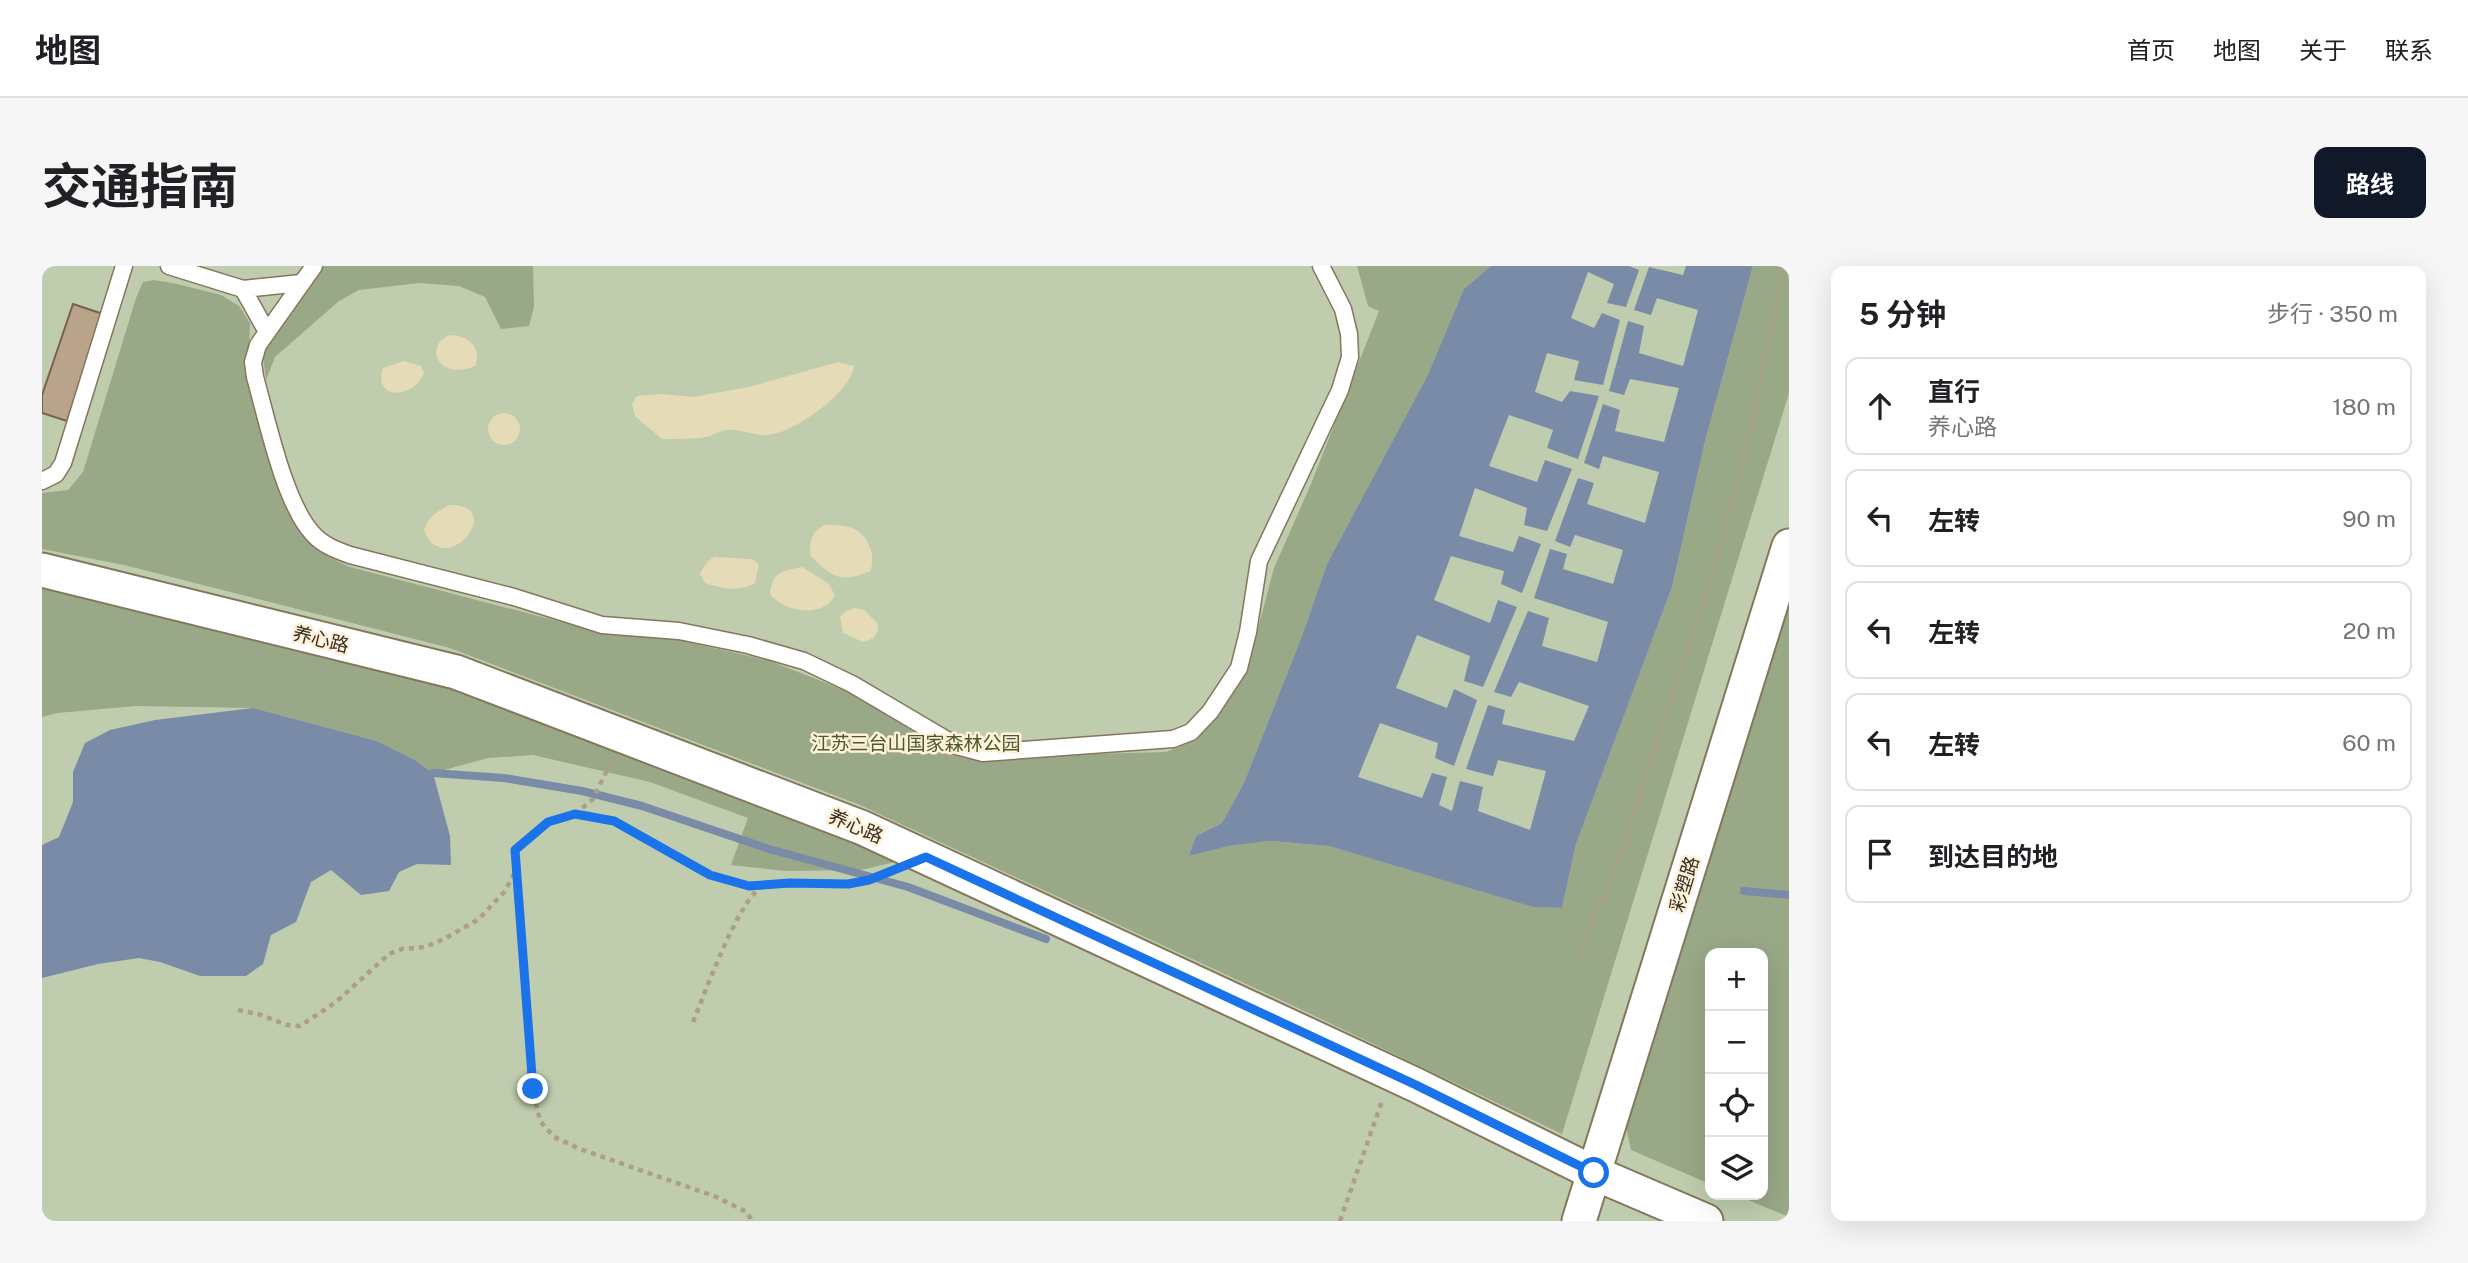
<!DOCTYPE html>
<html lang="zh">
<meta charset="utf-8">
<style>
:root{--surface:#fff;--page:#f6f6f6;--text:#202124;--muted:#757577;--line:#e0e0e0;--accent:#111827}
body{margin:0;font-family:"Public Sans","Noto Sans SC",sans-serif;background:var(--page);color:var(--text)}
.controls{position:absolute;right:21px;bottom:21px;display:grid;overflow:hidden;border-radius:14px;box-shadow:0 7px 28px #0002}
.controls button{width:63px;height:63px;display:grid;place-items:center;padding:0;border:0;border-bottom:2px solid var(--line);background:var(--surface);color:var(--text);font:35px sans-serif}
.stop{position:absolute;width:21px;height:21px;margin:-16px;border:5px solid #1a73e8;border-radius:50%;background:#fff}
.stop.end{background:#1a73e8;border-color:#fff;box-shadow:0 2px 7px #0008}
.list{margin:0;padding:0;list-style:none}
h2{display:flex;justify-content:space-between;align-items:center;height:91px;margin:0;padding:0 28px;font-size:30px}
h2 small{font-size:23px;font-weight:400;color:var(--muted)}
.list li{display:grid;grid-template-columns:46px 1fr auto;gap:21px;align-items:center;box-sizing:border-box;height:98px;margin:0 14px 14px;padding:0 14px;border:2px solid var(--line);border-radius:14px}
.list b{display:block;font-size:26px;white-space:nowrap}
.list p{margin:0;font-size:23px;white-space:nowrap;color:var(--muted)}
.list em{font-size:23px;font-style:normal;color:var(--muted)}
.icon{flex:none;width:38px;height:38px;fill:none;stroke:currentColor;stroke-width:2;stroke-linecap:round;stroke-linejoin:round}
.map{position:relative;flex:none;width:1747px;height:955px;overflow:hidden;border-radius:14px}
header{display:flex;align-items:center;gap:42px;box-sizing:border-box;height:98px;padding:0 35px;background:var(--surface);border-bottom:2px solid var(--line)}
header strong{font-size:33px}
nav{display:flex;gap:38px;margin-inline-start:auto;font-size:24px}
.intro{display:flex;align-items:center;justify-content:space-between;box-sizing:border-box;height:168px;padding:0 42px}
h1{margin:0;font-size:49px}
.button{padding:18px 32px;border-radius:14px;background:var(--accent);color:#fff;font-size:24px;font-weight:700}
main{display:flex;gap:42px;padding:0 42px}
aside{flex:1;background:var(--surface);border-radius:14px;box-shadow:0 7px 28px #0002}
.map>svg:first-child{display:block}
</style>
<header>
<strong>地图</strong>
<nav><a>首页</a><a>地图</a><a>关于</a><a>联系</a></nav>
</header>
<div class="intro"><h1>交通指南</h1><a class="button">路线</a></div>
<main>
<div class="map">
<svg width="1747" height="955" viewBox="0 0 1747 955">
<rect width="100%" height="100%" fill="#f4e2c6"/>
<path fill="#bfccae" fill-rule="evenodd" d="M 0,0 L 1747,0 L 1747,955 L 0,955 ZM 1668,687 L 1721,687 L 1721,929 L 1668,929 Z"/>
<g fill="#99a887">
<polygon points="282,0 491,0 492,41 487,60 459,63 443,31 417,20 377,17 317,24 297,35 233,91 224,114 221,91 223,78"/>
<polygon points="1315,0 1449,0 1422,23 1387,109 1285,298 1260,370 1202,517 1180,557 1154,570 1147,590 1187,580 1227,575 1287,580 1491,641 1520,642 1534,578 1630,321 1663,175 1711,0 1747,0 1747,127 1520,868 1256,742 818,539 408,382 82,299 0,283 0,227 26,224 41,206 94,32 101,16 112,14 135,18 179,29 197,40 208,57 206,109 233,212 259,264 285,290 308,301 554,365 637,374 728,395 815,429 890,478 922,492 957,494 1049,488 1124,486 1146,477 1162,466 1176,450 1207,397 1232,302 1269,218 1337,45 1326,40"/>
<polygon points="0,317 406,415 861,594 819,604 744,605 689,599 706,552 608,516 491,489 446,492 391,507 373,494 335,475 211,442 94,440 15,447 0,451"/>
<polygon points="1747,332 1747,951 1694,929 1721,929 1721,687 1668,687 1668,918 1589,884 1581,847"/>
</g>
<g fill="#e5dbb6">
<path d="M 408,69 C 425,69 441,82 433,100 C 396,116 381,79 408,69 Z"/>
<path d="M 362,95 L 379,100 L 382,107 C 371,134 330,134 341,102 Z"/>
<path d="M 796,96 L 812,100 C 809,126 756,163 732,168 C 712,172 701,162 684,164 C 676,165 671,170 664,171 C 649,173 635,173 620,173 L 593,150 L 590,138 L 595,130 L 621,128 L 651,131 L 707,121 Z"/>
<circle cx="462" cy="163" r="16"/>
<path d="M 408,239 C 467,239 401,316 382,264 C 387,250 395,245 408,239 Z"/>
<path d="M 783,259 C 794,259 807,259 816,265 C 828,274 834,292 828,305 C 799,318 789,311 768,289 C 768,273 769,266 783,259 Z"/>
<path d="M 673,291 L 710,293 L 717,298 L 713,317 C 698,326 680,323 663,317 L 658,308 C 662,300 665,294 673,291 Z"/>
<path d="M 760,301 L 786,317 L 793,329 C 782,353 742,346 728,328 C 730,306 740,305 760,301 Z"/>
<path d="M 813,342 L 822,344 L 836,358 C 836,370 832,373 821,376 L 801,367 L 798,351 L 804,345 Z"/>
</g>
<g fill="#7a8ba8">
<polygon points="1449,0 1587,0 1597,4 1584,41 1565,37 1572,18 1546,6 1529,52 1552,62 1560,47 1578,54 1561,119 1532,114 1537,95 1505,87 1493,126 1520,136 1528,125 1557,130 1536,193 1505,182 1511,164 1467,149 1447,200 1495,216 1503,194 1530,203 1505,265 1482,259 1485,242 1433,222 1417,270 1471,286 1477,270 1499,278 1480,327 1459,318 1462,305 1409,290 1392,334 1448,357 1456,334 1475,341 1441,421 1422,415 1428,390 1375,369 1354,422 1405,442 1412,423 1435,434 1412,500 1393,492 1396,477 1338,457 1316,511 1380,532 1390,507 1405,511 1397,539 1410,545 1418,515 1441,521 1436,545 1488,564 1504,505 1456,494 1451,510 1424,503 1446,439 1463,444 1460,458 1532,475 1547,440 1477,416 1469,431 1452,426 1486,345 1507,352 1500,380 1555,396 1566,356 1492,332 1508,283 1525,288 1521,303 1571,318 1581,284 1533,269 1528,281 1513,275 1536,212 1552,217 1545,238 1603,257 1617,206 1561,190 1557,203 1542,197 1561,138 1578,144 1573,165 1622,176 1637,122 1588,113 1582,129 1567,125 1586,55 1602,60 1597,87 1641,100 1656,44 1615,32 1609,49 1592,44 1607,1 1641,9 1644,0 1711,0 1663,175 1630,321 1534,578 1520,642 1491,641 1287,580 1227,575 1187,580 1147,590 1154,570 1180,557 1202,517 1260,370 1285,298 1386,109 1422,23"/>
<polygon points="211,442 335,475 373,494 391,507 408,570 409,599 375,598 357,606 347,625 319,629 289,604 269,616 254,656 229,669 221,698 204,710 158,710 118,696 97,692 56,698 0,712 0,579 17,571 31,536 31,506 43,477 68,464 113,454"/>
</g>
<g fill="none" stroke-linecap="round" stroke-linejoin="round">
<g stroke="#7a8ba8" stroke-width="8">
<polyline points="391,507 462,512 540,525 600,540 727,583 866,621 1004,673"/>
<polyline points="1702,625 1747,629"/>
</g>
</g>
<polygon fill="#b9a38b" stroke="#76624c" stroke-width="2" points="31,38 61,48 25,155 0,147 0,129"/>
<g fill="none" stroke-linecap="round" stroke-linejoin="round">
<defs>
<g id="lane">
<polyline points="127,0 201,23"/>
<path d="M 272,0 L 216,79 L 211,96 L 213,111 C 225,153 242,237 271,268 C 281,279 294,284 308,289 L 472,331 L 560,359 L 637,365 L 706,379 L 762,395 L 810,418 L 915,480 L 941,487 L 1131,473 L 1149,466 L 1168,446 L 1197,402 L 1206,366 L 1217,295 L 1298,124 L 1308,91 L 1307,68 L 1301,43 L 1279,0"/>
<polyline points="225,66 201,23 259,17"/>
<polyline points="0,215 14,208 21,197 82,0"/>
</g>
<g id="street">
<polyline points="0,304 414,406 821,562 1374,819 1552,907 1664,955"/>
<polyline points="1537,955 1747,280"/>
</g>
</defs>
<use href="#lane" stroke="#86765c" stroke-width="19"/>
<use href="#street" stroke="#86765c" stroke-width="37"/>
<g stroke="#ac9e88" stroke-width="4.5" stroke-dasharray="5 5" stroke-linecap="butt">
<polyline points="569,496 551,533 533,548 506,556 473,584 491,823 498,855 512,871 538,883 672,930 705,946 710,955"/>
<polyline points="534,548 572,555 668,609 707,620 721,620"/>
<polyline points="1537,690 1582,580 1669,310 1701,195 1743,0"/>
<polyline points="196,744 216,748 245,759 258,760 294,736 347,688 360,683 383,681 404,672 437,653 463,625 473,606"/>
<path d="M 651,756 C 664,725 694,640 718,622 C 726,616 739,617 749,617 C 786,617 808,621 844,607"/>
<polyline points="1298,955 1340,835"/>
</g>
<use href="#lane" stroke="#fff" stroke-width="16"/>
<use href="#street" stroke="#fff" stroke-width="33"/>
</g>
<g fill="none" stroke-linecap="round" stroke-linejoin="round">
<polyline stroke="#1a73e8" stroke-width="9" points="491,823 473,584 506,556 533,548 572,555 668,609 707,620 748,617 806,618 827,614 884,591 1374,819 1552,907"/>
</g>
<g text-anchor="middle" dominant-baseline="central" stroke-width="5" stroke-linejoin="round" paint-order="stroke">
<g font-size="19" fill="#352e23" stroke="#fef0d9">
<text transform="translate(279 373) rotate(14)">养心路</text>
<text transform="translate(814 560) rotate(23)">养心路</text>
<text transform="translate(1642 618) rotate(-73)">彩塑路</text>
</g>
<g font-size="19" fill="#485b29" stroke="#fef0d9">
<text x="874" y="477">江苏三台山国家森林公园</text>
</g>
</g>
</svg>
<div class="controls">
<button>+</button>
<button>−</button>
<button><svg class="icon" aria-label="locate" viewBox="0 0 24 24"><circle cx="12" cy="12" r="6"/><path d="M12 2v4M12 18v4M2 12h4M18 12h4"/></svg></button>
<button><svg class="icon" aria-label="layers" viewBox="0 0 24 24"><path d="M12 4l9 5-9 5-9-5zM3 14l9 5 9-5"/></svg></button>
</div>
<div class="stop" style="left:1552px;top:907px"></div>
<div class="stop end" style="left:491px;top:823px"></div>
</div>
<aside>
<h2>5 分钟<small>步行 · 350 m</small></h2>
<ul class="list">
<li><svg class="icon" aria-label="ahead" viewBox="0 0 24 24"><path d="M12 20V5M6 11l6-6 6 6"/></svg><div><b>直行</b><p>养心路</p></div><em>180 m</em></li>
<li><svg class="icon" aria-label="left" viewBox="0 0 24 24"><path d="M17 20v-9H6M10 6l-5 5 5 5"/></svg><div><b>左转</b></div><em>90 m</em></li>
<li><svg class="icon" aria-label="left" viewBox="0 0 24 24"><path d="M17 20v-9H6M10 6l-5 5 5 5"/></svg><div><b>左转</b></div><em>20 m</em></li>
<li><svg class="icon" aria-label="left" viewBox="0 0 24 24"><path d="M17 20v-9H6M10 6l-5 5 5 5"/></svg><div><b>左转</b></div><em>60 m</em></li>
<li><svg class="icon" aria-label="arrive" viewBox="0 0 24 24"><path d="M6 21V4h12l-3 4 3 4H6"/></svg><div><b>到达目的地</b></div></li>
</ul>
</aside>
</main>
